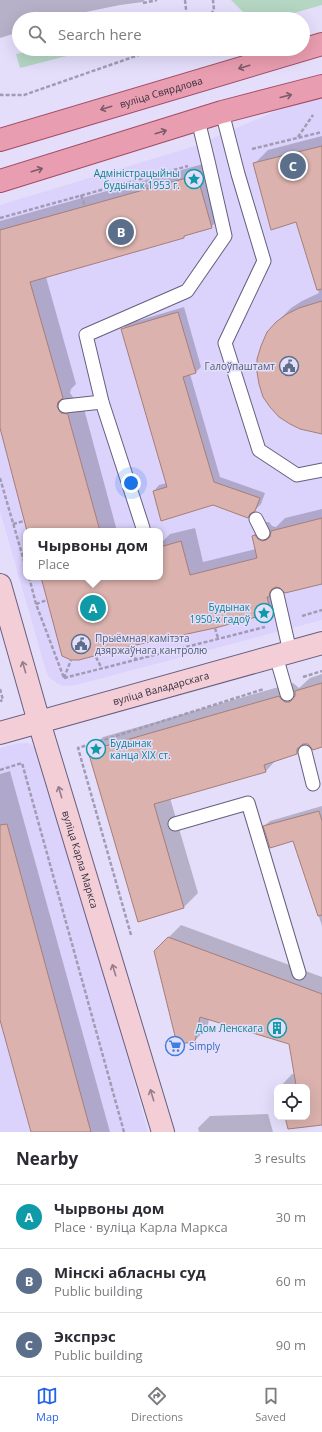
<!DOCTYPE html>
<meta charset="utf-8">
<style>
:root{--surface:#fff;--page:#f2f2f3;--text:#2b2b33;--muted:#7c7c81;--line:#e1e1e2;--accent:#2563eb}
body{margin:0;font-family:"Open Sans",sans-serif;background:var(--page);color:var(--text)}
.controls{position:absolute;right:12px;bottom:12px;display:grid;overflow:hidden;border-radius:8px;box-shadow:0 4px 16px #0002}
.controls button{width:36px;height:36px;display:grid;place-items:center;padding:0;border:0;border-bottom:1px solid var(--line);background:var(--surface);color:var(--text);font:20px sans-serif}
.you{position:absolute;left:131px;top:483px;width:14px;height:14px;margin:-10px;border:3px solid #fff;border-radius:50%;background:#1a73e8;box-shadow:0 0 0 6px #1a73e833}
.badge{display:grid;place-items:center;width:26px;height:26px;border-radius:50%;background:var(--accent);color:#fff;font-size:13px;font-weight:700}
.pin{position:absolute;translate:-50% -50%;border:2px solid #fff;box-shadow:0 1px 4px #0006}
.popup{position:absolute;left:23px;top:528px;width:140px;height:52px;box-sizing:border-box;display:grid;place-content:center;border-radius:8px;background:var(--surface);filter:drop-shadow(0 1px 3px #0005);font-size:13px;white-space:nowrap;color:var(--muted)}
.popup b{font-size:15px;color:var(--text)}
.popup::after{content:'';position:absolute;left:50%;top:100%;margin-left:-8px;border:8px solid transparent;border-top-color:var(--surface)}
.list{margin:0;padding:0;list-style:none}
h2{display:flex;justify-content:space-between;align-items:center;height:52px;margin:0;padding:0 16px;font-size:17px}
h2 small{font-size:13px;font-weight:400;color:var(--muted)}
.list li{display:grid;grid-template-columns:26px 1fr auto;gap:12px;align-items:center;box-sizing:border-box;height:64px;padding:0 16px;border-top:1px solid var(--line)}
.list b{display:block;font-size:15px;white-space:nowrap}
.list p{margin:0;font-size:13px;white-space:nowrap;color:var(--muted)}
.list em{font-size:13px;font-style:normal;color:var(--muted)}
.icon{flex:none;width:22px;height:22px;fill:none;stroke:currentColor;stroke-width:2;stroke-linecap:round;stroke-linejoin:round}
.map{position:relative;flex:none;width:322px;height:1132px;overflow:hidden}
.search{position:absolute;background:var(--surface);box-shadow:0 4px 16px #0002;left:12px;right:12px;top:12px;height:44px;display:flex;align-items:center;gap:10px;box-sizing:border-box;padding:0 14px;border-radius:22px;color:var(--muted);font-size:15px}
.sheet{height:244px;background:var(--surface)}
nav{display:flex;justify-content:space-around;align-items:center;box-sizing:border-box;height:56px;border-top:1px solid var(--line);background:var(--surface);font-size:11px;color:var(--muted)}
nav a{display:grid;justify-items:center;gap:2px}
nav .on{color:var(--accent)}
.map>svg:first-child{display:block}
</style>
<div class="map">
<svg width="322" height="1132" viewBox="0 0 322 1132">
<rect width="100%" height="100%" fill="#e4defb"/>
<g fill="#dcd3fd" fill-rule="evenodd">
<path d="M 322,98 L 322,620 L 76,685 L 63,686 L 58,684 L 49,677 L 46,671 L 0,511 L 0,205 L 195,146 L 278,110 ZM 26,531 L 160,531 L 160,577 L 26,577 Z"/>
<polygon points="18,743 27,743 34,746 41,751 45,758 148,1132 0,1132 0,748"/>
</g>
<g fill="#b5d6c3">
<polygon points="231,0 322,0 322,5 273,19 250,19"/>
<polygon points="42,49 94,49 20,68 16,54"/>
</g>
<g fill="#0003">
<polygon points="0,0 145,0 143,2 120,5 81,13 62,19 19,19 19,32 0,38"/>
<polygon points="322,136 322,430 277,322 291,308 302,301 319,293 297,221 254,164 268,150"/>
<polygon points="210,162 225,213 211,227 187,234 184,237 46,277 76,384 71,389 70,393 75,400 83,405 117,531 28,531 0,426 0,221"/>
<polygon points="184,307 201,367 196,372 190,374 220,477 265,493 261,504 248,517 213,504 154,491 159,485 167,483 122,330 127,324"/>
<polygon points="322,509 322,583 281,588 284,599 271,612 215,627 131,645 79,659 42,577 160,577 160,544 170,534 195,528 203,562 256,549 253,536 266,522 269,522 272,526 276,527 285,518"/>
<polygon points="322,674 322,746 307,743 297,753 277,759 266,771 170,798 198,893 184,907 138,920 89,751 103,737 293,683 299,688 310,678"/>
<polygon points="10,771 110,1132 32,1132 0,1016 0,774"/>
<polygon points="322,806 322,926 294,840 264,826 270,821"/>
<polygon points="181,925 322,977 322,1124 286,1117 307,1117 307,1087 280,1087 292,1074 295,1074 290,1043 209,1019 207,1029 194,1041 155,951"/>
<polygon points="268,1114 273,1132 199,1132 198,1128 210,1116"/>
</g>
<g fill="#dbb2ad" stroke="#a57e79">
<polygon points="322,146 322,289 317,290 296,222 271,230 253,163"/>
<polygon points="197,175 212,228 184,236 184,238 30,282 63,398 58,402 57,407 61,413 68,414 69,419 100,531 27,531 0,428 0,230"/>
<polygon points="322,301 322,434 300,429 290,424 279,417 270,407 263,397 259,384 257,372 257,359 261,346 267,332 276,322 287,314 299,308"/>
<polygon points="178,312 196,373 183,377 214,482 260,498 255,511 250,514 248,518 213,505 161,521 153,491 167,487 121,329"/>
<polygon points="322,518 322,584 285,593 280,588 276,587 272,589 270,592 269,597 267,597 271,613 215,628 131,646 79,660 71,660 62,656 41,577 160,577 160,547 181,541 190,575 257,558 252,536 255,535 258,539 262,541 266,540 270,537 271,531"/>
<polygon points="322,683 322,747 313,750 308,744 303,744 297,749 297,754 264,765 266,772 154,804 184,908 138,922 88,751 279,696 281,699 285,702 290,702 295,696 295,691"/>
<polygon points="319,811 322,821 322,915 318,916 293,841 270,848 263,826"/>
<polygon points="7,824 91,1132 31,1132 0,1020 0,825"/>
<polygon points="168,937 322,994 322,1125 288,1129 285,1117 307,1117 307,1087 279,1087 279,1086 296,1085 289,1044 200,1017 195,1042 177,1044 154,951"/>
</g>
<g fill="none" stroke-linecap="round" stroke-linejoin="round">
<defs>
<g id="lane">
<polyline points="222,112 238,174 264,261 225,343 259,450 297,475 322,470"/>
<polyline points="65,406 102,402"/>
<polyline points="256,519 263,533"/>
<polyline points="143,528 102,402 86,335 187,291 225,236 208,161 198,120"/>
<polyline points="277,595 290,652"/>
<polyline points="276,656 287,694"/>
<polyline points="305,752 313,784"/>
<polyline points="175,824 248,803 299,973"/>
</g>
<g id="secondary">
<path id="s1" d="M 0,585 L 39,722 L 163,1132"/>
<path id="s2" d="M 0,733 L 322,643"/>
</g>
<g id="primary">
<path id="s3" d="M 0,140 L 322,44"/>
<polyline points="0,181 222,112 322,86"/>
</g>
</defs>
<use href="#lane" stroke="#665f7e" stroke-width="15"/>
<use href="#secondary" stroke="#665f7e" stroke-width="24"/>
<use href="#primary" stroke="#a04c65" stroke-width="24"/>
<g stroke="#a19cb3" stroke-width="2.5" stroke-dasharray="4 2" stroke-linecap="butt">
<polyline points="185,0 187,19"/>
<polyline points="143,3 157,0"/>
<polyline points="207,19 214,10 213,0"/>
<polyline points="0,94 1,95 24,95 156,49"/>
<polyline points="298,137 313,115"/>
<polyline points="252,149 322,132"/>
<polyline points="81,195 85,206"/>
<polyline points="0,218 188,166"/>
<polyline points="0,478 26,568"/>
<polyline points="13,524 24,521"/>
<polyline points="29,577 36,604 64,678"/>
<polyline points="36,604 47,600"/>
<polyline points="302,616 322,610"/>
<polyline points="215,628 218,638"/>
<polyline points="131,646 136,660"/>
<polyline points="96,657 102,669"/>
<polyline points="303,677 322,671"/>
<polyline points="64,678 265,627"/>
<polyline points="64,678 71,660"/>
<polyline points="0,689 3,700 0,701"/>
<polyline points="0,770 22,763 124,1132"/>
<polyline points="131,935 78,748 264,689"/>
</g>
<use href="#lane" stroke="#fff" stroke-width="13"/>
<use href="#secondary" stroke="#f4ced7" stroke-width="22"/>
<use href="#primary" stroke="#e99db0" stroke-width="22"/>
</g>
<defs><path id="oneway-shaft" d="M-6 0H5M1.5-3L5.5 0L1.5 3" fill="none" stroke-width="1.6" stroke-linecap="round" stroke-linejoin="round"/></defs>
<g stroke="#7b5b6b">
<use href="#oneway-shaft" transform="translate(244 67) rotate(163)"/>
<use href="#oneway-shaft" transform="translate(286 96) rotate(-14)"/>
<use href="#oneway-shaft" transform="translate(106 108) rotate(163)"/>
<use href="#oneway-shaft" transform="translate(161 132) rotate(-17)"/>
<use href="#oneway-shaft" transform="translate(37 170) rotate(-17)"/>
</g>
<g stroke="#937e8a">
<use href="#oneway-shaft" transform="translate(24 667) rotate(-106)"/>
<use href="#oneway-shaft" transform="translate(60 792) rotate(-107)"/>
<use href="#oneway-shaft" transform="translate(114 970) rotate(-107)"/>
<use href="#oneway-shaft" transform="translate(152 1095) rotate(-107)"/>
</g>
<defs>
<symbol id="sight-ring" viewBox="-11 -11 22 22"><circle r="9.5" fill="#e4defb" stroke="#0f9aa8" stroke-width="1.5"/><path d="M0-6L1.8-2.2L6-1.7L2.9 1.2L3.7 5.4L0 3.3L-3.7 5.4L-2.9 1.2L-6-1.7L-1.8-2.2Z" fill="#0f9aa8"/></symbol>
<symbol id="civic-ring" viewBox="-11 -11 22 22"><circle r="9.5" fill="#e4defb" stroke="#5c6f8a" stroke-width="1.5"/><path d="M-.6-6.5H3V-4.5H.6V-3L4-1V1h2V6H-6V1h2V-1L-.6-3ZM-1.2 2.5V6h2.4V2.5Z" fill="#5c6f8a"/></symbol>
<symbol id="building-ring" viewBox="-11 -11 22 22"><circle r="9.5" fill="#e4defb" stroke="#0f9aa8" stroke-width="1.5"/><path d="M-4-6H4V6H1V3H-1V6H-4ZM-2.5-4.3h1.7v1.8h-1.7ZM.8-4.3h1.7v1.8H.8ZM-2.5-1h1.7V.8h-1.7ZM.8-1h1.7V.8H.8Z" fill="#0f9aa8"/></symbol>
<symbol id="supermarket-ring" viewBox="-11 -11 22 22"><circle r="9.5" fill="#e4defb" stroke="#3f7fe0" stroke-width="1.5"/><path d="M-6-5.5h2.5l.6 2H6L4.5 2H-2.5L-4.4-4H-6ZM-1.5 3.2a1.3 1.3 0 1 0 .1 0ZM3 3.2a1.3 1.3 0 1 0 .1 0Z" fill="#3f7fe0"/></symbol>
</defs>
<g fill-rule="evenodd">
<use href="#sight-ring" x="183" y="168" width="22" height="22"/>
<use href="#civic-ring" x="278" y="355" width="22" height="22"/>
<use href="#sight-ring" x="253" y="602" width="22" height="22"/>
<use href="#civic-ring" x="70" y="633" width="22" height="22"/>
<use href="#sight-ring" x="85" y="738" width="22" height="22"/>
<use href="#building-ring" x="266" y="1017" width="22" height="22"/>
<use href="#supermarket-ring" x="164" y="1035" width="22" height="22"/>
</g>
<g text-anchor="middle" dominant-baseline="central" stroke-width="3" stroke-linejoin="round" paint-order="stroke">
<g font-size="10" fill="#322f3d" stroke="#e4defb">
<text stroke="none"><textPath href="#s3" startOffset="168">вуліца Свярдлова</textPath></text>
<text stroke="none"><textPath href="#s2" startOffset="167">вуліца Валадарскага</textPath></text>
<text stroke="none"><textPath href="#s1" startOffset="286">вуліца Карла Маркса</textPath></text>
</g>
<g font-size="10" fill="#0d838f" stroke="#e4defb" text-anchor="end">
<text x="180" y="173">Адміністрацыйны<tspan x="180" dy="12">будынак 1953 г.</tspan></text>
<text x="250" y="607">Будынак<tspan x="250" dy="12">1950-х гадоў</tspan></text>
<text x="110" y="743" text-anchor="start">Будынак<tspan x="110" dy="12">канца ХІХ ст.</tspan></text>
<text x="263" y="1028">Дом Ленскага</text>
</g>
<g font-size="10" fill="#4e5e75" stroke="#e4defb" text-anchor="end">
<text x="275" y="366">Галоўпаштамт</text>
<text x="95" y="638" text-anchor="start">Прыёмная камітэта<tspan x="95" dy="12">дзяржаўнага кантролю</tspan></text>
</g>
<g font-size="10" fill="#366cbe" stroke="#e4defb" text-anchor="start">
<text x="189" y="1046">Simply</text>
</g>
</g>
</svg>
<div class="controls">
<button><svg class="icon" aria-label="locate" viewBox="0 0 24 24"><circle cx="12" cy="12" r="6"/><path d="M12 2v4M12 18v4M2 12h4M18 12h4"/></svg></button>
</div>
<div class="you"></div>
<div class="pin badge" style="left:93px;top:608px;background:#0f9aa8">A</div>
<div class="popup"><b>Чырвоны дом</b>Place</div>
<div class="pin badge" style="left:121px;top:232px;background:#5c6f8a">B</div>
<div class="pin badge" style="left:293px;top:166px;background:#5c6f8a">C</div>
<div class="search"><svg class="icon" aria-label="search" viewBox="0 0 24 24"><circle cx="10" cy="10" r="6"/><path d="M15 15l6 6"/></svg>Search here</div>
</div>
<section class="sheet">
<h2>Nearby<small>3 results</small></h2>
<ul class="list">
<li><span class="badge" style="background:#0f9aa8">A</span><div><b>Чырвоны дом</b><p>Place · вуліца Карла Маркса</p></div><em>30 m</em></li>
<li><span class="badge" style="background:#5c6f8a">B</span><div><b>Мінскі абласны суд</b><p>Public building</p></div><em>60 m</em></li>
<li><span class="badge" style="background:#5c6f8a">C</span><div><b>Экспрэс</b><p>Public building</p></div><em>90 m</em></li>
</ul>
</section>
<nav>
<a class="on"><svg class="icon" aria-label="map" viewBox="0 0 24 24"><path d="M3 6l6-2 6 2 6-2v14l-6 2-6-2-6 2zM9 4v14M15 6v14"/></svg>Map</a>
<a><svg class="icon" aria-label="directions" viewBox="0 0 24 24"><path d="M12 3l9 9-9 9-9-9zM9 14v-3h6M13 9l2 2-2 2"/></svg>Directions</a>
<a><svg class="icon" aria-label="saved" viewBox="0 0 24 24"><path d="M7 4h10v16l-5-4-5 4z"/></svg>Saved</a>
</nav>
